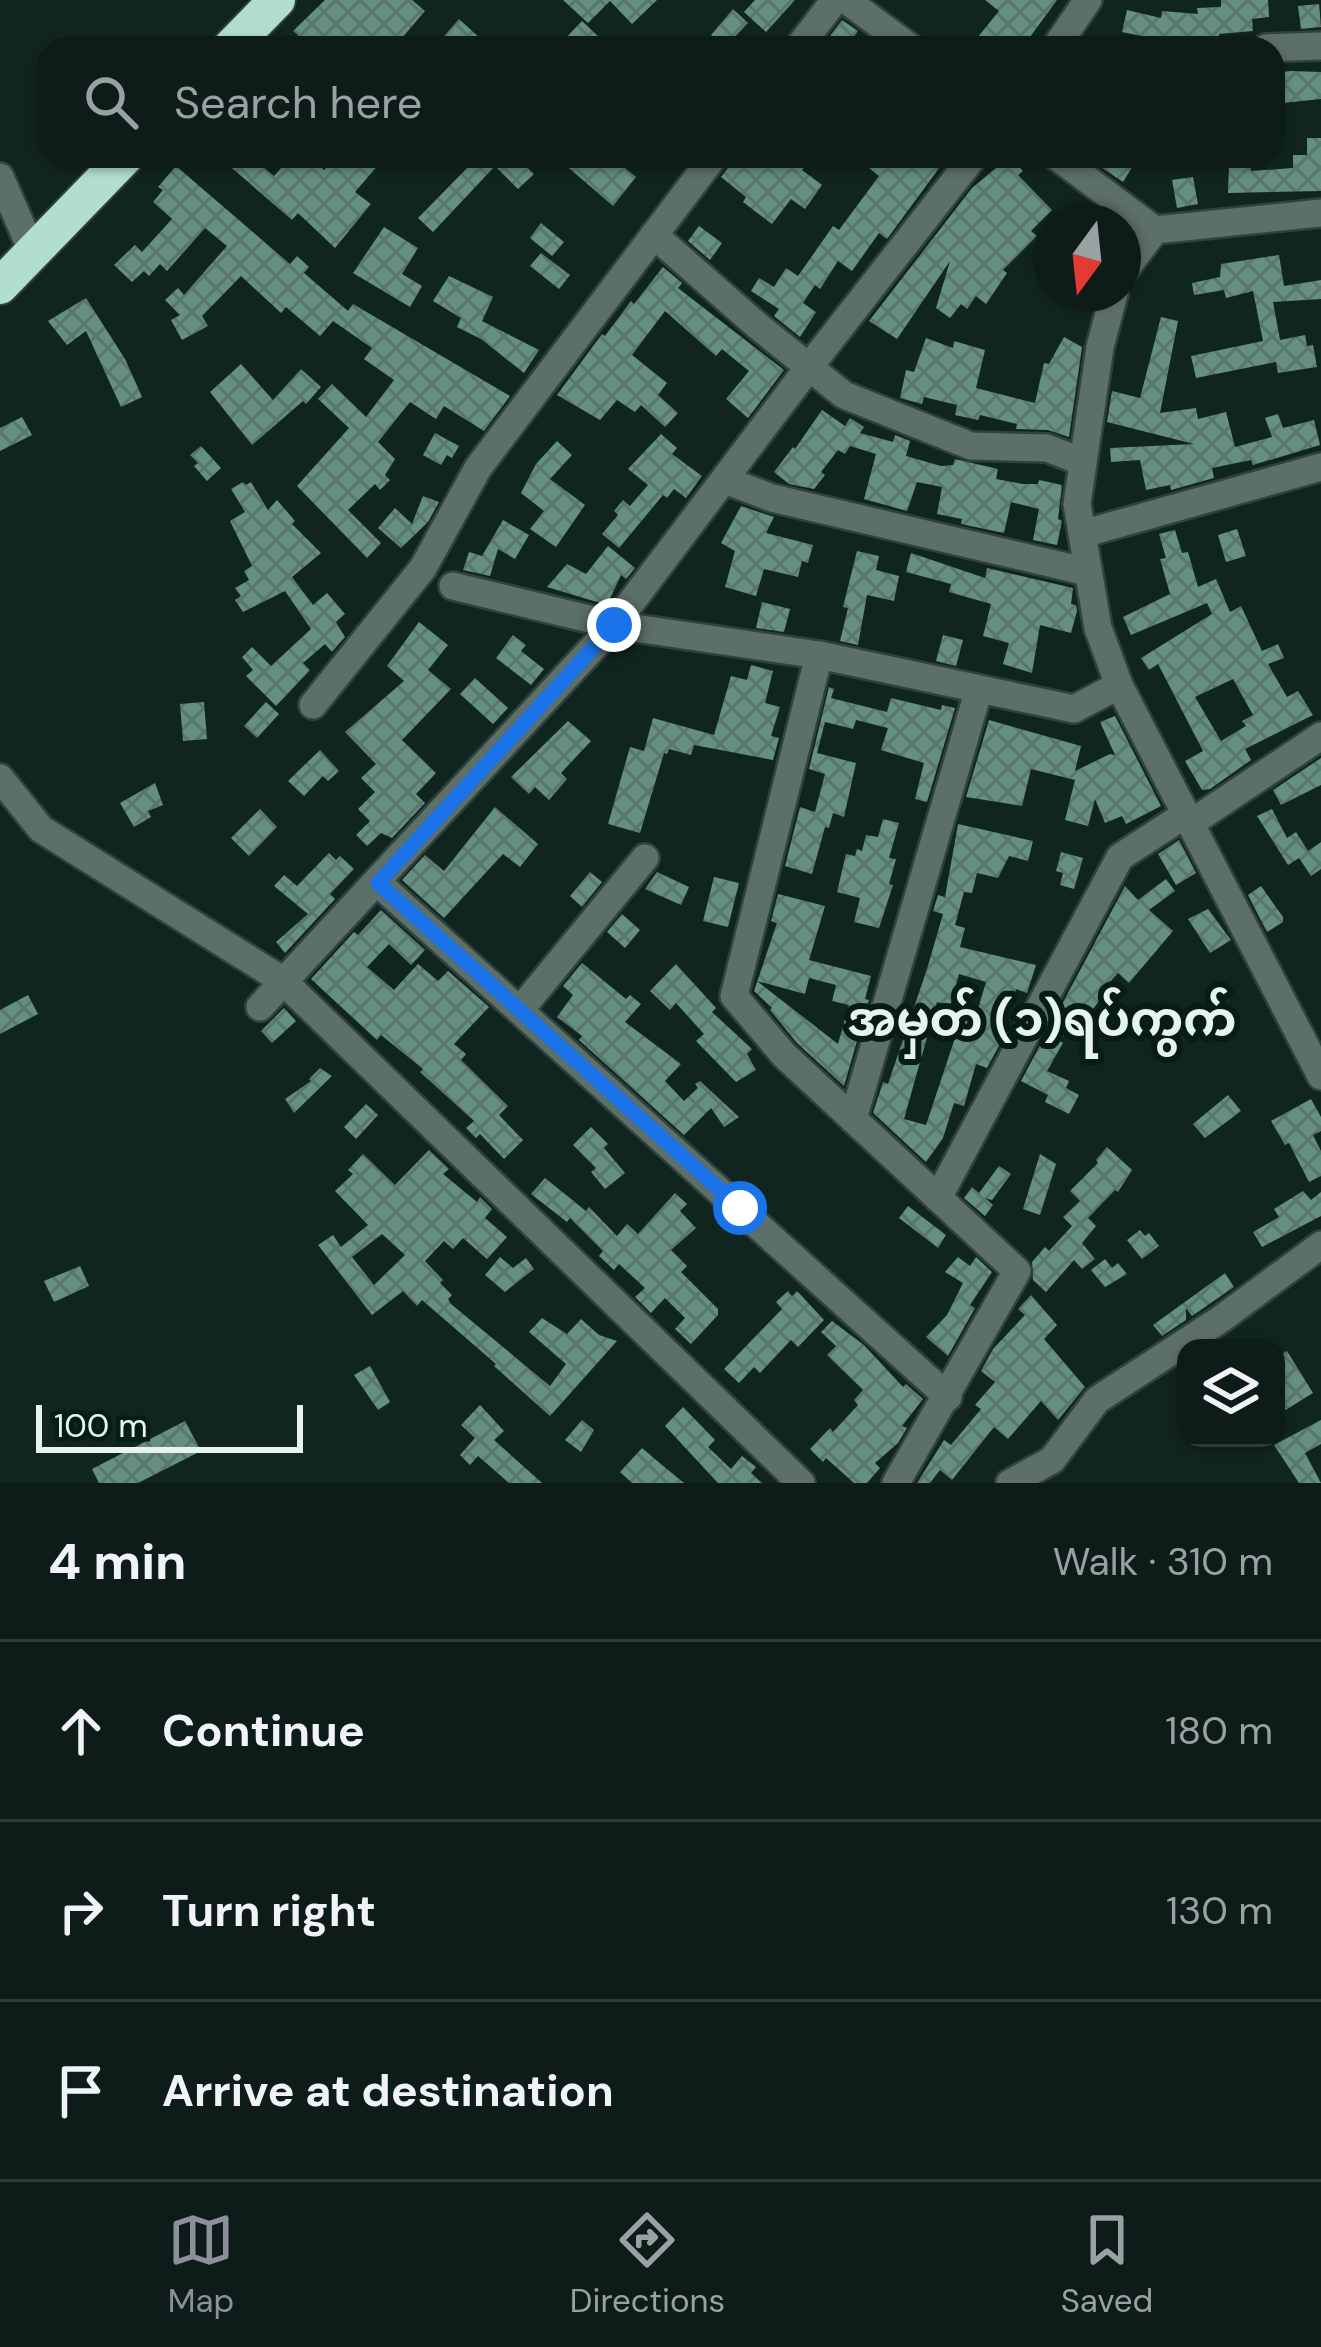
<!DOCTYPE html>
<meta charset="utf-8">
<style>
:root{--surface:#0d1c18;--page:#1b2925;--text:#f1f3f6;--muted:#9aa1a2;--line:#2d3a37;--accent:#8c9099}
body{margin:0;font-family:"DM Sans","Noto Sans Myanmar",sans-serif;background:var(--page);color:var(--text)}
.controls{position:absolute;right:36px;bottom:36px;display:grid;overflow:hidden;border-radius:24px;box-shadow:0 3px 9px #0004}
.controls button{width:108px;height:108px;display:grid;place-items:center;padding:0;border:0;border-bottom:3px solid var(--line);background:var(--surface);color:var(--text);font:60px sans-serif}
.compass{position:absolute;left:1033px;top:204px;width:108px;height:108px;border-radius:50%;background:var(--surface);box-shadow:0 3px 9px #0004;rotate:195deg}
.scale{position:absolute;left:36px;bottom:30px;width:267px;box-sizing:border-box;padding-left:12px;border:6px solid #e6f3ee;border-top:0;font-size:33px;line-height:42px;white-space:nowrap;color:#e6f3ee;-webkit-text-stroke:9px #071c16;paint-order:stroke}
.stop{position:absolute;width:36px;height:36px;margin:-27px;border:9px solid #1a73e8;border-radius:50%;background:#fff}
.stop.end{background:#1a73e8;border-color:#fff;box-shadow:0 3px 12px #0008}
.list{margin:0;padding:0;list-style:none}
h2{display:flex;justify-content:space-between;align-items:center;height:156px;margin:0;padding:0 48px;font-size:51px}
h2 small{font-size:39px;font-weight:400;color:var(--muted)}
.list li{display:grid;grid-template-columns:78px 1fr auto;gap:36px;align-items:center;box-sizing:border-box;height:180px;padding:0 48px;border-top:3px solid var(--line)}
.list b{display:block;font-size:45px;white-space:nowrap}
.list em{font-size:39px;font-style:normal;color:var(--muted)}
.icon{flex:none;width:66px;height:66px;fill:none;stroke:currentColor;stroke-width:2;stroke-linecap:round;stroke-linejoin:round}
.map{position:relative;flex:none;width:1321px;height:1483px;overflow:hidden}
.search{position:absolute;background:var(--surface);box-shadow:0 3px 9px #0004;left:36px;right:36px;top:36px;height:132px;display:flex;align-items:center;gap:30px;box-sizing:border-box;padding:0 42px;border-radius:36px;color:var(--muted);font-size:45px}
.sheet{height:696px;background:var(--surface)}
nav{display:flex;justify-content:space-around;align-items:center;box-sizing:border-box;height:168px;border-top:3px solid var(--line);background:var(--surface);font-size:33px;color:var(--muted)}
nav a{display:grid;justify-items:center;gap:6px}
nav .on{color:var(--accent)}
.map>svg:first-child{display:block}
</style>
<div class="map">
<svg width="1321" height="1483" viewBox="0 0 1321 1483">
<defs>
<pattern id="building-cross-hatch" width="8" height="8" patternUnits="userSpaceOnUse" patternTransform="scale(3)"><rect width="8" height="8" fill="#648f81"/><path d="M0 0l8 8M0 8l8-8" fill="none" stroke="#59766d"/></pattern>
</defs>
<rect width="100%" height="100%" fill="#112520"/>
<g fill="url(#building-cross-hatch)" fill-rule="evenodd">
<polygon points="325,0 412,0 425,11 401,39 414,48 286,48 298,35 293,31"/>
<polygon points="563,0 657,0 632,24 610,1 588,23"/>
<polygon points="755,0 795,0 766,32 744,12"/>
<polygon points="985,0 1057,0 1022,48 969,48 999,11"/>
<polygon points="1221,0 1268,0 1269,17 1252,19 1253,31 1219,34 1219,42 1190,46 1122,32 1127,10 1161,18 1162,11 1198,14 1197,8 1221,7"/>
<polygon points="1319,4 1321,27 1301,29 1298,6"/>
<polygon points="733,9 748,23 725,47 711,35"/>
<polygon points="459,19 482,40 475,48 434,48"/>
<polygon points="842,20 858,31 846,48 821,48"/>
<polygon points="582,21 601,39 592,48 569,48 562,42"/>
<polygon points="1291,71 1321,72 1321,99 1273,104 1273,73"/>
<polygon points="1307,138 1321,138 1321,191 1228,193 1229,164 1251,164 1251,171 1293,168 1293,155 1307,155"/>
<polygon points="218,156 250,156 274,176 292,156 309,156 324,170 336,156 373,156 380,163 355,192 371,204 335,248 298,213 292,220"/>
<polygon points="479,156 516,156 534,174 518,189 495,166 433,232 418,218"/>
<polygon points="555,156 610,156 636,177 613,206"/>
<polygon points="737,156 812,156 802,170 822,185 805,209 791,199 772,224 743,202 746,197 721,177"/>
<polygon points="854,156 948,156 887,239 879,233 852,271 838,261 820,289 815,285 803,303 816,312 800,337 774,316 779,309 751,291 759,278 774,287 786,268 798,276 833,226 839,230 879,176"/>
<polygon points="992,156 1010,156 1023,171 1018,175 1052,210 1031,231 1037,236 1003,270 1007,273 986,304 976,296 967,309 961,304 950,318 936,308 950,261 897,339 869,321 972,188 996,168 990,162"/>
<polygon points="1109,156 1139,156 1123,182 1102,168"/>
<polygon points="176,166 290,264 297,256 309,267 304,273 348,311 353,304 510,396 484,431 444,406 436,419 410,402 378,442 395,459 385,475 390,480 380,490 375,484 348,510 381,543 367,558 297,486 349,428 318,399 332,384 366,417 394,380 364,359 372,348 333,321 320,336 286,307 281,313 241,276 202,316 208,326 182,340 171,320 180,315 165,300 178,288 184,295 227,246 205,228 167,271 160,264 149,276 144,271 132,282 114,265 135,245 142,252 172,219 153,202 163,190 158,187"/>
<polygon points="1193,177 1198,204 1177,208 1172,180"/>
<polygon points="541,223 564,242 552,256 530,238"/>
<polygon points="699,226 722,243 710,260 688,241"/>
<polygon points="384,227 418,248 402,274 422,286 410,307 353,273"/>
<polygon points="541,253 570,275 559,289 530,266"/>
<polygon points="1279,255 1284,286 1321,280 1321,299 1273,302 1280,340 1305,335 1307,346 1313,345 1317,367 1278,373 1276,362 1196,378 1191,356 1263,341 1253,291 1226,298 1224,290 1194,295 1192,283 1220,277 1221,264"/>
<polygon points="663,267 682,283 678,288 784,370 748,418 726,399 749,371 722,349 716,356 665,311 632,355 667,383 658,395 678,413 665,427 641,405 635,412 617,400 600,420 557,395 602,334 605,336 631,301 634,304"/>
<polygon points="449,276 493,297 482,321 539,350 524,373 481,339 457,327 461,318 433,301"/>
<polygon points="86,298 125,359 142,397 121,407 86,331 67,345 48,321"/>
<polygon points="1161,317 1178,321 1160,413 1196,408 1198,419 1226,412 1235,447 1272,437 1265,418 1278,414 1283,428 1314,420 1320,445 1253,465 1251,460 1212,468 1214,478 1171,490 1170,485 1146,490 1140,460 1111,462 1110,448 1194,444 1107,422 1112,391 1140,398"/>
<polygon points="1064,337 1082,347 1069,437 1048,430 1016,429 1017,424 980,415 978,420 955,415 957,405 924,397 922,404 900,398 906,370 914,372 926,338 953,348 954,341 985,350 976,388 1035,403 1044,363 1049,364"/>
<polygon points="241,364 273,400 301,369 321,387 306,404 303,401 252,445 210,392"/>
<polygon points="822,410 845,426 850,418 864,427 860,433 893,442 895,435 910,441 906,456 941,466 953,465 955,459 998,469 996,479 1023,484 1038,484 1039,480 1062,485 1058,519 1062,521 1057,545 1033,540 1039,509 1011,502 1004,533 961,524 962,519 937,514 942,487 917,482 907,511 864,499 876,454 850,446 845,454 838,450 821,472 825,475 814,489 789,484 774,472 793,447 795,449"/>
<polygon points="22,417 32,435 0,451 0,428"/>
<polygon points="435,433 459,446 452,458 447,455 441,465 423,455"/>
<polygon points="661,434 677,448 672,454 702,476 686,498 674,489 667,498 663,495 619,548 602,534 618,515 614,511 623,500 630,506 648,485 628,469"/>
<polygon points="557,441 572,455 550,479 585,505 556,547 530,529 544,511 521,493 536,464"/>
<polygon points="201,446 221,468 207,481 194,466 198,463 190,455"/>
<polygon points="243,482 246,485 251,482 268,510 277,500 295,521 292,524 321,553 292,577 313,605 327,593 345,614 336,622 345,637 332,652 325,644 303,663 310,670 276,706 246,676 253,670 242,657 252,647 271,666 311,629 285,591 243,612 235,600 241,596 235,588 249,580 244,571 252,566 230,521 245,512 231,489"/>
<polygon points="423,496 439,502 428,522 401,548 378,528 395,508 412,524"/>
<polygon points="741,506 774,517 766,533 813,545 808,563 802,561 798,577 764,569 756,596 725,587 735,551 721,543"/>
<polygon points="503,520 529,535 515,559 498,549 490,576 463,570 469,552 482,556"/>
<polygon points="1237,529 1246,556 1226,562 1218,535"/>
<path d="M 1175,530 L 1182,553 L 1188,552 L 1198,587 L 1216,579 L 1230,612 L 1241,606 L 1262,651 L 1278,644 L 1284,658 L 1268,664 L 1287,697 L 1298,691 L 1313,715 L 1245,749 L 1251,760 L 1210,789 L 1202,790 L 1185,761 L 1203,751 L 1158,664 L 1149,670 L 1141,658 L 1212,614 L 1207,603 L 1131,635 L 1123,617 L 1170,594 L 1160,559 L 1166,558 L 1159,534 ZM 1233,679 L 1253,715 L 1242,721 L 1246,726 L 1221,741 L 1195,697 Z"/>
<polygon points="608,546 635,568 626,579 621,575 607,605 547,587 567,564 586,574"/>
<polygon points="857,551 879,556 876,570 899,576 894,601 867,595 858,645 840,641 848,608 843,607"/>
<polygon points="911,553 985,578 987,568 1073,588 1071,604 1076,605 1077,611 1071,633 1040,625 1032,673 1003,664 1009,643 983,636 991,604 949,592 951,584 906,572"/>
<polygon points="762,602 790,609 784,632 756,628"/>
<polygon points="419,622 448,645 428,670 451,689 402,740 436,773 416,794 425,803 392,838 381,833 367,846 356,835 370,821 358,809 375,792 361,778 376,764 345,732 404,681 387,666"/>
<polygon points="513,635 526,645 521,651 544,669 531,685 496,658"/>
<polygon points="943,635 963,640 956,666 936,661"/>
<polygon points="751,665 773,671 765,703 780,707 771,736 779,738 773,760 694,745 691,755 669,749 667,754 664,753 640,833 608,824 630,747 644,751 653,718 714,735 731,676 747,680"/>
<polygon points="475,678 508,708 493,724 460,694"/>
<polygon points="829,687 834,689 831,698 887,712 891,698 941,710 942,705 955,708 927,802 915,799 924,763 881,750 888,728 856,720 853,729 825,722 817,753 856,763 844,817 833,813 829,828 825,827 812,874 785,866 800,807 815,812 825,774 809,769"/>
<polygon points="204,702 207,739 183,741 180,704"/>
<polygon points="266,702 279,714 257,738 244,726"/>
<polygon points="1115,716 1161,806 1126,824 1122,816 1105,823 1095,799 1088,826 1065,820 1075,780 1031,769 1022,806 966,797 989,720 1081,746 1075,771 1110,754 1115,755 1100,722"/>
<polygon points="568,721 591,741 561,773 567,779 549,800 535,787 529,794 511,777"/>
<polygon points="320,750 339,771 328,781 323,776 304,796 288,781"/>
<polygon points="1321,758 1321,785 1281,805 1273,790"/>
<polygon points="155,783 163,805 148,811 151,817 134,827 120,803"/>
<polygon points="495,807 538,844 520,867 503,854 444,918 402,880 425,855 444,871"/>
<polygon points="260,809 277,827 249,856 231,838"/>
<polygon points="1272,809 1287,838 1296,832 1308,851 1321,842 1321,869 1311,876 1299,858 1288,865 1257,816"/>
<polygon points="883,819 899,823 889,858 896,859 889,884 893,885 879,928 854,922 860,898 837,892 846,854 855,856 857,849 862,851 866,835 878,837"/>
<path d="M 958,824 L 1033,841 L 1028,861 L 1009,856 L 998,878 L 977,873 L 972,893 L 964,892 L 955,925 L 965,928 L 960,947 L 1036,965 L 1027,993 L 1016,989 L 1001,1042 L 987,1068 L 976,1064 L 964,1106 L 954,1103 L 943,1138 L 926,1162 L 873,1113 L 883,1082 L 888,1084 L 927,969 L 943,914 L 933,911 L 938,895 L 945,897 ZM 959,974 L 986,982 L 978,1009 L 966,1005 L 926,1125 L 904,1119 L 937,1002 L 950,1006 Z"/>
<polygon points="1179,840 1196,873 1176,885 1158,854"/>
<polygon points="1061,852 1083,858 1074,889 1060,885 1063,873 1056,871"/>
<polygon points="329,853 336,860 340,856 354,869 330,894 335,899 285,953 276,942 308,914 274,886 284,875 297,886"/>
<polygon points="590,872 602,882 582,907 570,896"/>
<polygon points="657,872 689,887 681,905 645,889"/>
<polygon points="714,877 739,883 728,927 703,921"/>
<polygon points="1166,879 1175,891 1149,910 1173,931 1129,983 1118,973 1098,995 1102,997 1087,1017 1080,1012 1060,1041 1063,1043 1047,1071 1069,1081 1066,1088 1079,1095 1069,1114 1045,1102 1048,1095 1021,1081 1125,886 1138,900"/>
<polygon points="1261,886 1283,917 1283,922 1267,932 1248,895"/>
<path d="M 778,894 L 825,906 L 809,960 L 871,976 L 865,999 L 869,1000 L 844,1086 L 797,1043 L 770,1010 L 772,1008 L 754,991 L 777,923 L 771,921 ZM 809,978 L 836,985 L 832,1001 L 849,1005 L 838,1044 L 757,981 L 805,994 Z"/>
<polygon points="1208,909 1231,940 1210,953 1188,919"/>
<polygon points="381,910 425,950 411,965 389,944 367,967 394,990 418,964 438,981 448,971 489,1007 454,1044 466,1054 461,1060 508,1106 499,1115 523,1140 504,1159 480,1134 476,1138 466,1128 474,1121 420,1072 423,1069 381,1035 377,1040 311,979 354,932 358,935"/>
<polygon points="622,914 640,930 625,948 607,932"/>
<polygon points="582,963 626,999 630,995 641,1004 625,1022 681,1064 665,1081 684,1101 698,1088 695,1084 700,1081 739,1117 724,1127 711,1108 684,1135 579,1040 582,1036 557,1017 573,995 563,986"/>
<polygon points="676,964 716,1008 712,1012 752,1049 747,1054 756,1070 736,1082 696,1041 704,1034 676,1003 670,1010 650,991"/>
<polygon points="28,995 38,1014 0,1034 0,1010"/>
<polygon points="284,1008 296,1021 272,1043 261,1031"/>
<polygon points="320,1068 332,1076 294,1113 285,1099 311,1081 309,1079"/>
<polygon points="1228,1095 1241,1111 1205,1138 1193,1124"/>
<polygon points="1311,1099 1321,1117 1321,1131 1313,1135 1321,1151 1321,1176 1309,1182 1289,1143 1285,1145 1271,1121"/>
<polygon points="366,1104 378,1115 356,1139 344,1127"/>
<polygon points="591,1127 608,1144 604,1148 625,1173 605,1189 591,1172 596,1168 573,1145"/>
<polygon points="1107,1147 1132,1170 1118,1192 1115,1190 1088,1218 1096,1226 1082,1243 1095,1259 1082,1269 1074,1260 1046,1292 1033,1280 1032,1262 1045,1247 1049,1251 1072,1226 1063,1217 1080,1201 1070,1191 1098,1163 1096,1160"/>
<path d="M 429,1150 L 449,1169 L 443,1174 L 477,1202 L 480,1197 L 492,1209 L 485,1218 L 507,1237 L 487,1259 L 463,1238 L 453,1249 L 444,1241 L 425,1261 L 443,1280 L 440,1283 L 452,1295 L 448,1299 L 451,1304 L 550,1386 L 566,1364 L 529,1332 L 542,1318 L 567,1334 L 581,1319 L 599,1335 L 617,1341 L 550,1416 L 494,1366 L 496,1364 L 422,1300 L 417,1306 L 403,1291 L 372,1315 L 318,1245 L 333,1235 L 341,1247 L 368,1225 L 335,1191 L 353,1174 L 348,1170 L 363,1154 L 395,1185 ZM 382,1234 L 405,1255 L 374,1285 L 352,1257 Z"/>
<polygon points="1040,1154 1056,1164 1040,1215 1023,1209"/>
<polygon points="999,1166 1011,1174 992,1200 985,1198 993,1205 985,1216 964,1198 972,1187 979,1193"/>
<polygon points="545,1178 586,1211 589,1207 617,1236 627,1224 638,1234 675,1193 687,1204 680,1211 696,1228 671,1250 687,1266 681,1272 718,1309 718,1315 691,1344 675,1329 685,1318 665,1298 651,1313 635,1297 645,1288 619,1264 614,1270 599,1256 603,1251 570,1218 567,1222 531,1194"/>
<polygon points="1303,1191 1311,1200 1321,1192 1321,1216 1262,1247 1253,1232 1279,1217 1274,1209"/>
<polygon points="908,1206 946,1235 938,1248 899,1218"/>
<polygon points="1140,1230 1145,1236 1149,1233 1159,1246 1142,1259 1127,1240"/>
<polygon points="500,1257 513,1268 526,1258 534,1269 505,1292 485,1275"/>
<polygon points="958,1257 970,1266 976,1257 992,1272 970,1305 975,1308 948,1356 926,1337 947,1315 963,1283 945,1272"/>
<polygon points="1105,1259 1112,1268 1118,1263 1127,1274 1105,1287 1091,1270"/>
<polygon points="80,1266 89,1286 54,1302 44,1281"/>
<polygon points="1225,1273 1234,1287 1192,1316 1186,1308 1186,1320 1162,1336 1153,1325"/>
<polygon points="788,1291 792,1296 797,1291 824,1320 798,1347 791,1340 760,1373 754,1367 739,1383 724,1369 782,1309 776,1302"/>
<polygon points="1031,1295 1057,1325 1044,1339 1085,1387 1058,1420 1041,1401 1008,1439 994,1427 952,1480 940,1470 930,1483 917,1483 944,1440 951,1445 981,1409 975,1405 995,1382 981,1371 993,1349 1025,1315 1018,1309"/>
<polygon points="832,1321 864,1345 903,1387 906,1384 923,1399 902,1426 907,1428 898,1443 875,1463 880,1468 867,1483 854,1483 826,1458 823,1462 810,1449 830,1428 833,1432 858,1405 854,1400 863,1390 827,1355 836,1346 821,1332"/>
<polygon points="1287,1351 1313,1393 1276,1416 1276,1358"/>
<polygon points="370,1366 390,1402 378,1410 354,1375"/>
<polygon points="480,1405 504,1431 494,1440 542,1483 509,1483 478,1456 470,1465 460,1455 475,1438 461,1425"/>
<polygon points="683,1407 715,1440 708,1447 731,1469 742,1456 756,1467 751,1473 762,1483 718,1483 665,1426"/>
<polygon points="582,1420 594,1430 581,1452 565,1440"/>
<polygon points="1321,1420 1321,1444 1305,1453 1321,1483 1299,1483 1274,1445"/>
<polygon points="185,1421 201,1451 138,1483 99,1483 92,1469"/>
<polygon points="642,1448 662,1465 684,1483 632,1483 620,1472"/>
</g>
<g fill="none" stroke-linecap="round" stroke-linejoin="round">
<defs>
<g id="minor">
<polyline points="846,0 911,48"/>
<polyline points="798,48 835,0"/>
<polyline points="1055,48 1088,0"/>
<polyline points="1266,48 1321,46"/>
<polyline points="1056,156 1155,230"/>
<polyline points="0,177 33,253"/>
<polyline points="654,235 759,327 844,395 971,446 1047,448 1083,462"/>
<polyline points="1123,272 1155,230 1321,213"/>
<polyline points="1114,294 1100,347 1077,504 1098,628 1119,685 1321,1076"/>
<polyline points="725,480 772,498 1088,572"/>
<polyline points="1082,534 1321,467"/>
<polyline points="453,586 614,625 819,655 1074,709 1119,685"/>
<polyline points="819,655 734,996 784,1055 1017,1271 896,1483"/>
<polyline points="313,705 423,568 478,468 714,156"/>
<polyline points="0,778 41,829 282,980 801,1483"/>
<polyline points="1191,823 1321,736"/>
<polyline points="378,883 948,1397"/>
<polyline points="260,1007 614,625 809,367 974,156"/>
<polyline points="520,1010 645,858"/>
<polyline points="853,1119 979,689"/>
<polyline points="938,1198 1120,857 1186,814"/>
<polyline points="1010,1483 1052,1460 1097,1400 1221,1319 1321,1245"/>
</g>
<g id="highway">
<polyline points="230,48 277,0"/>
<polyline points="0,286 126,156"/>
</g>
</defs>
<use href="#minor" stroke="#2f423d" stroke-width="32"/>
<use href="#highway" stroke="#2f423d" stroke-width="40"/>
<use href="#minor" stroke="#5d6f69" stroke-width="27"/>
<use href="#highway" stroke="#b1decf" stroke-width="36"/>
</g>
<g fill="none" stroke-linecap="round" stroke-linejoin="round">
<polyline stroke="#1a73e8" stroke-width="15" points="614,625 378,883 740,1208"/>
</g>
<g text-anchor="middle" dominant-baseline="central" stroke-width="12" stroke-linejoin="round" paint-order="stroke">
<g font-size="48" font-weight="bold" fill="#e6f3ee" stroke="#071c16">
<text x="1042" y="1019">အမှတ် (၁)ရပ်ကွက်</text>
</g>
</g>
</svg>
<div class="controls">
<button><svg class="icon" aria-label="layers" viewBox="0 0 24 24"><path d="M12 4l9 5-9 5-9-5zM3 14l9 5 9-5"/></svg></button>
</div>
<svg class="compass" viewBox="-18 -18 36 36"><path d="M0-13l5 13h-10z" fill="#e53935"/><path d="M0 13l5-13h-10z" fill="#9aa1a2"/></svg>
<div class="scale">100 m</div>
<div class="stop" style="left:740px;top:1208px"></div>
<div class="stop end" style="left:614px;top:625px"></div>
<div class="search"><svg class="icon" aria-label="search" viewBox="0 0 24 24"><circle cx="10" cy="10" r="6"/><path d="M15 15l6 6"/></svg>Search here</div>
</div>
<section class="sheet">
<h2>4 min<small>Walk · 310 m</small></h2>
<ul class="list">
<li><svg class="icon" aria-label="ahead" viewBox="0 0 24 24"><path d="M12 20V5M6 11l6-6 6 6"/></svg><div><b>Continue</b></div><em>180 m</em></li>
<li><svg class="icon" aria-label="right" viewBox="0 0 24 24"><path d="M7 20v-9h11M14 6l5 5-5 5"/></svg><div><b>Turn right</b></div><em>130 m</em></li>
<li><svg class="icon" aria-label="arrive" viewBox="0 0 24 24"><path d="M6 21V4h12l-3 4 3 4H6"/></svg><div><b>Arrive at destination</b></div></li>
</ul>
</section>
<nav>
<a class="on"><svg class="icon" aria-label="map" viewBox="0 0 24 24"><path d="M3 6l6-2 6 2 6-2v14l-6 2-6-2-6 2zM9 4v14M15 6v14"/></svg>Map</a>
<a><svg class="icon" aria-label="directions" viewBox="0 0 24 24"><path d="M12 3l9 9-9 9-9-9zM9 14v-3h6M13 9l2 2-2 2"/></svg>Directions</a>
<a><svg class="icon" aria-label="saved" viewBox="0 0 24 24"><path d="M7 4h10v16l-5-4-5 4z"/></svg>Saved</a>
</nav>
